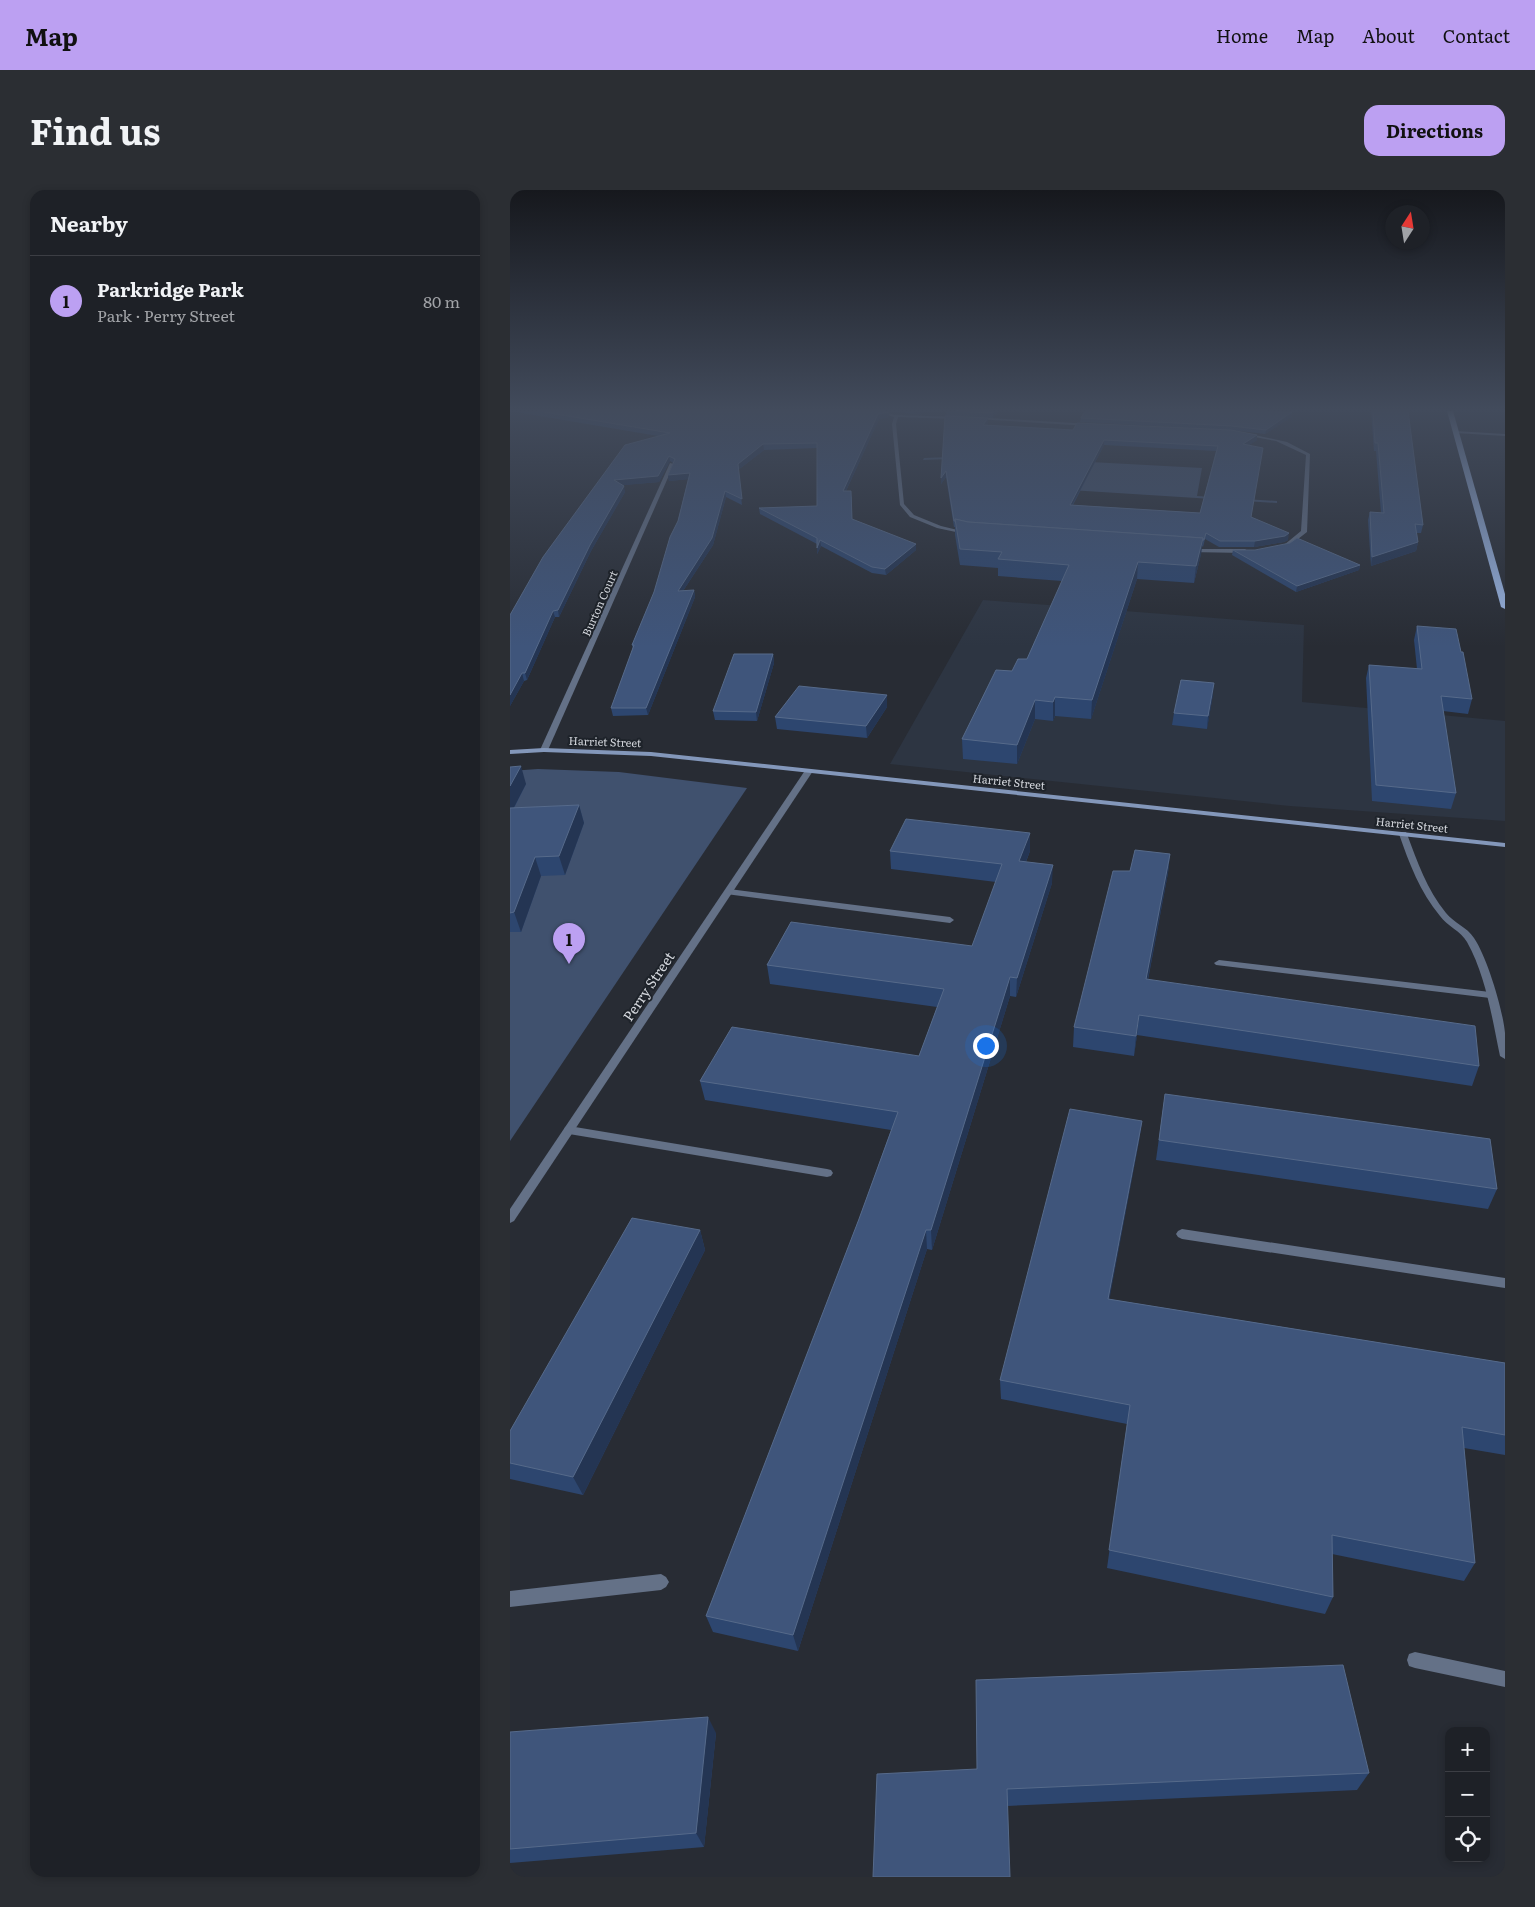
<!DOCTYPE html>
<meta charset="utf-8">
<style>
:root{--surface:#1e2127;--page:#2b2e33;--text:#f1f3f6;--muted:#a1a3a7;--line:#3c3e44;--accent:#bca0f2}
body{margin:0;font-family:Literata,serif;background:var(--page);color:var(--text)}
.controls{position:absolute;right:15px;bottom:15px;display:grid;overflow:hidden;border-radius:10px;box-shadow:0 2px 8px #0003}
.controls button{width:45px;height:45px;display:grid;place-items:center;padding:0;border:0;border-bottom:1px solid var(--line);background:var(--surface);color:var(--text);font:25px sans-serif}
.compass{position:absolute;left:875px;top:15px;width:45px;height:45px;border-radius:50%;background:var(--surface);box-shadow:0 2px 8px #0003;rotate:12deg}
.you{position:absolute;left:475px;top:855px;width:18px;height:18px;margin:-12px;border:4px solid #fff;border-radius:50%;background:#1a73e8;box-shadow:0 0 0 8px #1a73e833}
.badge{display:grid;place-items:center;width:32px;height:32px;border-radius:50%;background:var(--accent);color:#111;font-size:16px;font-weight:700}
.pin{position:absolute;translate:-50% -41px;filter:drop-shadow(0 1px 2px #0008)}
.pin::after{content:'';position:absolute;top:26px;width:18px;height:15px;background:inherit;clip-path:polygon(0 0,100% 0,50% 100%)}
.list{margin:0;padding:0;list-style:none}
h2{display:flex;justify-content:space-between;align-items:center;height:65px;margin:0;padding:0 20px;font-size:21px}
h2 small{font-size:16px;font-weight:400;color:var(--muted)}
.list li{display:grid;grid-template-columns:32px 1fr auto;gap:15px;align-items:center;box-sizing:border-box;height:90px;padding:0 20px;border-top:1px solid var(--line)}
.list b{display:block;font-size:19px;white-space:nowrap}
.list p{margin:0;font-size:16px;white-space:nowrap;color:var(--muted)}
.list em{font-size:16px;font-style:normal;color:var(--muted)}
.icon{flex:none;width:28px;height:28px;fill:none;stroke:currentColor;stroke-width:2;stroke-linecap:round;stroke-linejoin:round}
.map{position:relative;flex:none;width:995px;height:1687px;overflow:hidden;border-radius:15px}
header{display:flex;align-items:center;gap:30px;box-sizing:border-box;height:70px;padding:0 25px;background:var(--accent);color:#111}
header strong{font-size:24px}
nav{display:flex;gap:28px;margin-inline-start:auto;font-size:18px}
.intro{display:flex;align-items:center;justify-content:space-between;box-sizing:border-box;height:120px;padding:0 30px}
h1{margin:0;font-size:35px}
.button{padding:12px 22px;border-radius:15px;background:var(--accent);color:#111;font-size:18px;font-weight:700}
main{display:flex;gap:30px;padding:0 30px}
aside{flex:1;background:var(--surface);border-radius:15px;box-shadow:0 2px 8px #0003}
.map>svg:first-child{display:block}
</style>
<header>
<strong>Map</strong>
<nav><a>Home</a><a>Map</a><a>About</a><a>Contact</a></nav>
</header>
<div class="intro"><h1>Find us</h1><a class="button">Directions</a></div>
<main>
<aside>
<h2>Nearby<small></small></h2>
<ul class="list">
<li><span class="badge">1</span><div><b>Parkridge Park</b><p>Park · Perry Street</p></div><em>80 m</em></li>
</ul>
</aside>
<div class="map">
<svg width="995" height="1687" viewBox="0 0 995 1687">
<rect width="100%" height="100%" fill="#282c34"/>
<polygon fill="#2d3542" points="473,410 794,435 792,512 995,531 995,631 780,616 380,574"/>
<g fill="#40516e">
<polygon points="467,266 692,278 687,306 767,311 767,313 512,297 463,268 413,270 414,268"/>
<polygon points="28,579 109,582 237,598 0,951 0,581"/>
</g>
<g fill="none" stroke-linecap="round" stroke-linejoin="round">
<g fill="#647187" fill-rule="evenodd">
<polygon points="219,699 440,727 444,730 440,733 216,704 215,702"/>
<polygon points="709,770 980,802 985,805 980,808 706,775 704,773"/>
<polygon points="59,936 317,979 321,980 323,983 321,986 317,987 59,944 55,943 54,940 55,937"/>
<polygon points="672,1039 995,1088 995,1098 672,1049 668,1047 666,1044 668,1041"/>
<polygon points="151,1384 156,1387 159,1392 156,1397 151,1400 0,1417 0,1401"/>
<polygon points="905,1462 995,1481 995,1497 905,1478 899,1476 897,1470 899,1464"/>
</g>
<g fill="#647187" fill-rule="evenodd">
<polygon points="365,221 386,225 449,227 448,229 388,227 386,234 394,314 404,325 431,336 460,343 460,345 427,338 400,327 390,315 382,234 384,227"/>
<polygon points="464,227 580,234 582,235 580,236 465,229"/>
<polygon points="945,241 995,244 995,246 946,243"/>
<polygon points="735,243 777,252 800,264 797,342 779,356 774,355 791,341 796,265 766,251 734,245"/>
<polygon points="160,273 164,274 38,560 31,562 30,560"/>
<polygon points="678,359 735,359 738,361 735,363 680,362 678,361"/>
<polygon points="296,579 299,579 303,581 4,1031 0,1033 0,1019"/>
<path d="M 890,642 L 896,642 L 897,644 C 907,671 917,700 936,723 C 944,733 957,737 964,748 C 977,767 993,820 995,843 C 995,851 995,861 995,869 L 990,866 C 982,828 976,786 957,752 C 951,741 937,736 930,726 C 910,702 899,673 889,644 Z"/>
</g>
<polygon fill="#8397ba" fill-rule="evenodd" points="34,558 141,562 995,653 995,657 141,566 34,562 0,564 0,560"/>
<polygon fill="#9ab5e2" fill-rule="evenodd" points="937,221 943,221 995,404 995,419 991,417"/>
</g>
<g fill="#2d466f" fill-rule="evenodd">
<polygon points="0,221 375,221 379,222 379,227 369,229 336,301 342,307 342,330 406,360 376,385 362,383 311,356 307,364 307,354 250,324 249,318 307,316 307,258 254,260 228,280 232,315 216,307 203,355 173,401 184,400 185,407 138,525 103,526 101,518 123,459 122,455 144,402 168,331 178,289 159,291 158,285 163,273 160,271 149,292 112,295 115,302 81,361 49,427 45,427 17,490 14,491 0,516 0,425 148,246"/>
<polygon points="380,221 426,221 404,224"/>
<polygon points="436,221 488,221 483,228 436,226"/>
<polygon points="861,221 898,221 913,335 911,343 907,343 908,352 906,361 861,376 858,330 860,322 871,323 866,261 864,261"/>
<polygon points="782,222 781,227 755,244 721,240 570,232 571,228"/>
<path d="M 478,233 L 477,235 L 563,240 L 747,245 L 747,250 L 739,255 L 741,327 L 778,350 L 774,352 L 744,357 L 709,357 L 695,349 L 693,357 L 692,356 L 691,364 L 684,393 L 627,389 L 581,529 L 545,526 L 543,531 L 525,529 L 507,574 L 453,569 L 452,549 L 502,481 L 517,469 L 552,391 L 488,386 L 488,378 L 450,375 L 445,345 L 445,337 L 444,337 L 436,287 L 431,294 L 431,288 ZM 594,255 L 706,261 L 690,323 L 563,315 Z"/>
<polygon points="723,360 850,375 849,380 786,402 722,365"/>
<polygon points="907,436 951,462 962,509 958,524 933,521 946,603 941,619 862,611 856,488 859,475 907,479 904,450"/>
<polygon points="263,464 264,473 247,531 205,530 203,521"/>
<polygon points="703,504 697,539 662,535 664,523"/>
<polygon points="377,505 377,517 357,548 267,539 265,527"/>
<polygon points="0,577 16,594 4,618 69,615 74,633 55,685 31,686 11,742 0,742"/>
<polygon points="380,661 520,661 516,672 542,693 506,807 500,806 422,1060 417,1059 288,1461 203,1442 196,1426 349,1029 381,940 195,910 190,891 409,866 427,817 260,794 257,775 462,756 486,692 381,679"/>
<polygon points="660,664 658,683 638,790 969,876 962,896 627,845 624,866 563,857 564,837 620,681"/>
<polygon points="655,904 987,999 978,1019 646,970"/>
<polygon points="632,931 629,951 599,1109 995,1173 995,1265 954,1258 965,1373 954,1391 822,1364 823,1407 815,1424 597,1378 617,1234 491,1209 490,1190"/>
<polygon points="190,1040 195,1060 73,1305 0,1289 0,1241"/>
<polygon points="0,1542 206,1543 194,1657 0,1673"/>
<polygon points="859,1583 847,1600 497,1616 367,1584"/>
</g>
<g fill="#243553">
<polygon points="404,221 426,221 404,224"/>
<polygon points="484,221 488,221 483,228 483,223"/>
<polygon points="379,222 379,227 369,229 333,307 333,301 368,224"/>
<polygon points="782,222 781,227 755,244 756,240"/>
<polygon points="478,228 478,233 473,241 473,235"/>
<polygon points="747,245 747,250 732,260 733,254"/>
<polygon points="594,250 594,255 559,321 560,315"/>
<polygon points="253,254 254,260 228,280 232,315 228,274"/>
<polygon points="159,266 160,271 149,292 105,296 104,290"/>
<polygon points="436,281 436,287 431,294 431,288"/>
<polygon points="180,283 181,289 159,291 158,285"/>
<polygon points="114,296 115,302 81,361 49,427 48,420 80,355"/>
<polygon points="215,301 216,307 203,355 169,407 168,401"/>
<polygon points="779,343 778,350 774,352 744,357 745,351"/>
<polygon points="693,348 691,364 684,393 686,376"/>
<polygon points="310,350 311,356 307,364 307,358"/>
<polygon points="908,352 906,361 861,376 862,367"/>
<polygon points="406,354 406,360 376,385 375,379"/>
<polygon points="628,372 627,389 581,529 582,510"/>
<polygon points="850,375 849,380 786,402 787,396"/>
<polygon points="184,400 185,407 138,525 136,518"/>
<polygon points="43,421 45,427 17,490 15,483"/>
<polygon points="263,464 264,473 247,531 246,522"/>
<polygon points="12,483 14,491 0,516 0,505"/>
<polygon points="704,493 703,504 697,539 698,526"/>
<polygon points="377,505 377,517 357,548 356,536"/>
<polygon points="545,507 545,526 543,531 543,512"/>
<polygon points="525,510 525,529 507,574 507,555"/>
<polygon points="11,576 16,594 0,625 0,596"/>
<polygon points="69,615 74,633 55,685 49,666"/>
<polygon points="520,643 520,661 509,689 509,671"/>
<polygon points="660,664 658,683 634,809 636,789"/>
<polygon points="25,667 31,686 11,742 4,722"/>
<polygon points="543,675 542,693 506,807 507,788"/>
<polygon points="500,787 500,806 422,1060 421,1040"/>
<polygon points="629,825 627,845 624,866 626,846"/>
<polygon points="632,931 629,951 596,1128 598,1109"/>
<polygon points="190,1040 195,1060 73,1305 63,1287"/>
<polygon points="416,1040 417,1059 288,1461 283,1445"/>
<polygon points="198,1527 206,1543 194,1657 186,1643"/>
</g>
<g fill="#3f557b" stroke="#566a8a" fill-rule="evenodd">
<polygon points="28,221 375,221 379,222 368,224 333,301 341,301 342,329 406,354 375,379 362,377 310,350 307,358 307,348 249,318 307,316 307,253 253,254 228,274 232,309 215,301 202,348 168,401 184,400 136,518 101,518 124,455 122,455 144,402 160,347 168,331 180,283 158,285 165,269 159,266 148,286 104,290 114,296 80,355 48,420 43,421 15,483 12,483 0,505 0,425 33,367 115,255 160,243"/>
<polygon points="446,221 484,221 483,223"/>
<polygon points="575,221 755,221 782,222 756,240 722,236 571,228"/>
<polygon points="863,221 898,221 913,335 905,334 908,352 862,367 860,322 874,323 868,253 865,253"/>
<path d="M 435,226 L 478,228 L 473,235 L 563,240 L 567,233 L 721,240 L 747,245 L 733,254 L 753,258 L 741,327 L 779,343 L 775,346 L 745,351 L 710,351 L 696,343 L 694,350 L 693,350 L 693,348 L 458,332 L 445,329 L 445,331 L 444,331 L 436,281 L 431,288 ZM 594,250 L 708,256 L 690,323 L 560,315 Z"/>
<polygon points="445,329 458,332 693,348 686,376 628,372 582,510 545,507 543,512 525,510 507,555 452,549 486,480 502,481 508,469 517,469 559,375 488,369 492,362 450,359"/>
<polygon points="787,348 850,375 787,396 723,360 745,360 780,353"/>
<polygon points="907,436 946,439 951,462 953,462 962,509 931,506 946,603 866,595 859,475 912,479"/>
<polygon points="224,464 263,464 246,522 203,521"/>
<polygon points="671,490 704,493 698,526 664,523"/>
<polygon points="289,496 377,505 356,536 265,527"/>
<polygon points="11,576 0,596 0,577"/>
<polygon points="69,615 49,666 25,667 4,722 0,723 0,618"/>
<polygon points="396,629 520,643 509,671 543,675 507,788 500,787 421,1040 416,1040 283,1445 196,1426 349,1029 388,922 190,891 222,837 409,866 434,799 257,775 281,732 462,756 492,674 380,661"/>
<polygon points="625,660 660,664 636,789 965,836 969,876 629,825 626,846 564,837 603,681 620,681"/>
<polygon points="655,904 980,949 987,999 649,950"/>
<polygon points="560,919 632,931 598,1109 995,1173 995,1245 952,1237 965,1373 822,1345 823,1407 599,1360 620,1215 490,1190"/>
<polygon points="122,1028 190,1040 63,1287 0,1273 0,1241"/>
<polygon points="833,1475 859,1583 497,1599 500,1687 363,1687 367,1584 467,1579 466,1490"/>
<polygon points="198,1527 186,1643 0,1659 0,1542"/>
</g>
<linearGradient id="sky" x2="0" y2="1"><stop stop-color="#16181d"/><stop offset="0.48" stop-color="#424b5c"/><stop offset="1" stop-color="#424b5c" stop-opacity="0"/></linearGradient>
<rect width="995" height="457" fill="url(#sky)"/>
<g text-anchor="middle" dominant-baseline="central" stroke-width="4" stroke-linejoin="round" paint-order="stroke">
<g font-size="11" fill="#d3d6dc" stroke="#1e232a">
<text transform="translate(89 413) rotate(-66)">Burton Court</text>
<text transform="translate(95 551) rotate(2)">Harriet Street</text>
<text transform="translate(499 591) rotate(6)">Harriet Street</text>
<text transform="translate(902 634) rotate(6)">Harriet Street</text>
</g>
<g font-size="14" fill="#d3d6dc" stroke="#1e232a">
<text transform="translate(138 796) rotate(-56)">Perry Street</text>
</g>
</g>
</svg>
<div class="controls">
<button>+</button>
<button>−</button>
<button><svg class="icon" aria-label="locate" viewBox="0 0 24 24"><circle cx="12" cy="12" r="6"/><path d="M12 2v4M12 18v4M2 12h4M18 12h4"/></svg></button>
</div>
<svg class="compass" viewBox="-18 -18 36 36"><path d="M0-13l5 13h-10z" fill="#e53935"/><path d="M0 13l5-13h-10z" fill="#a1a3a7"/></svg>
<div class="you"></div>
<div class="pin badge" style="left:59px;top:774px">1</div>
</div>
</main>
